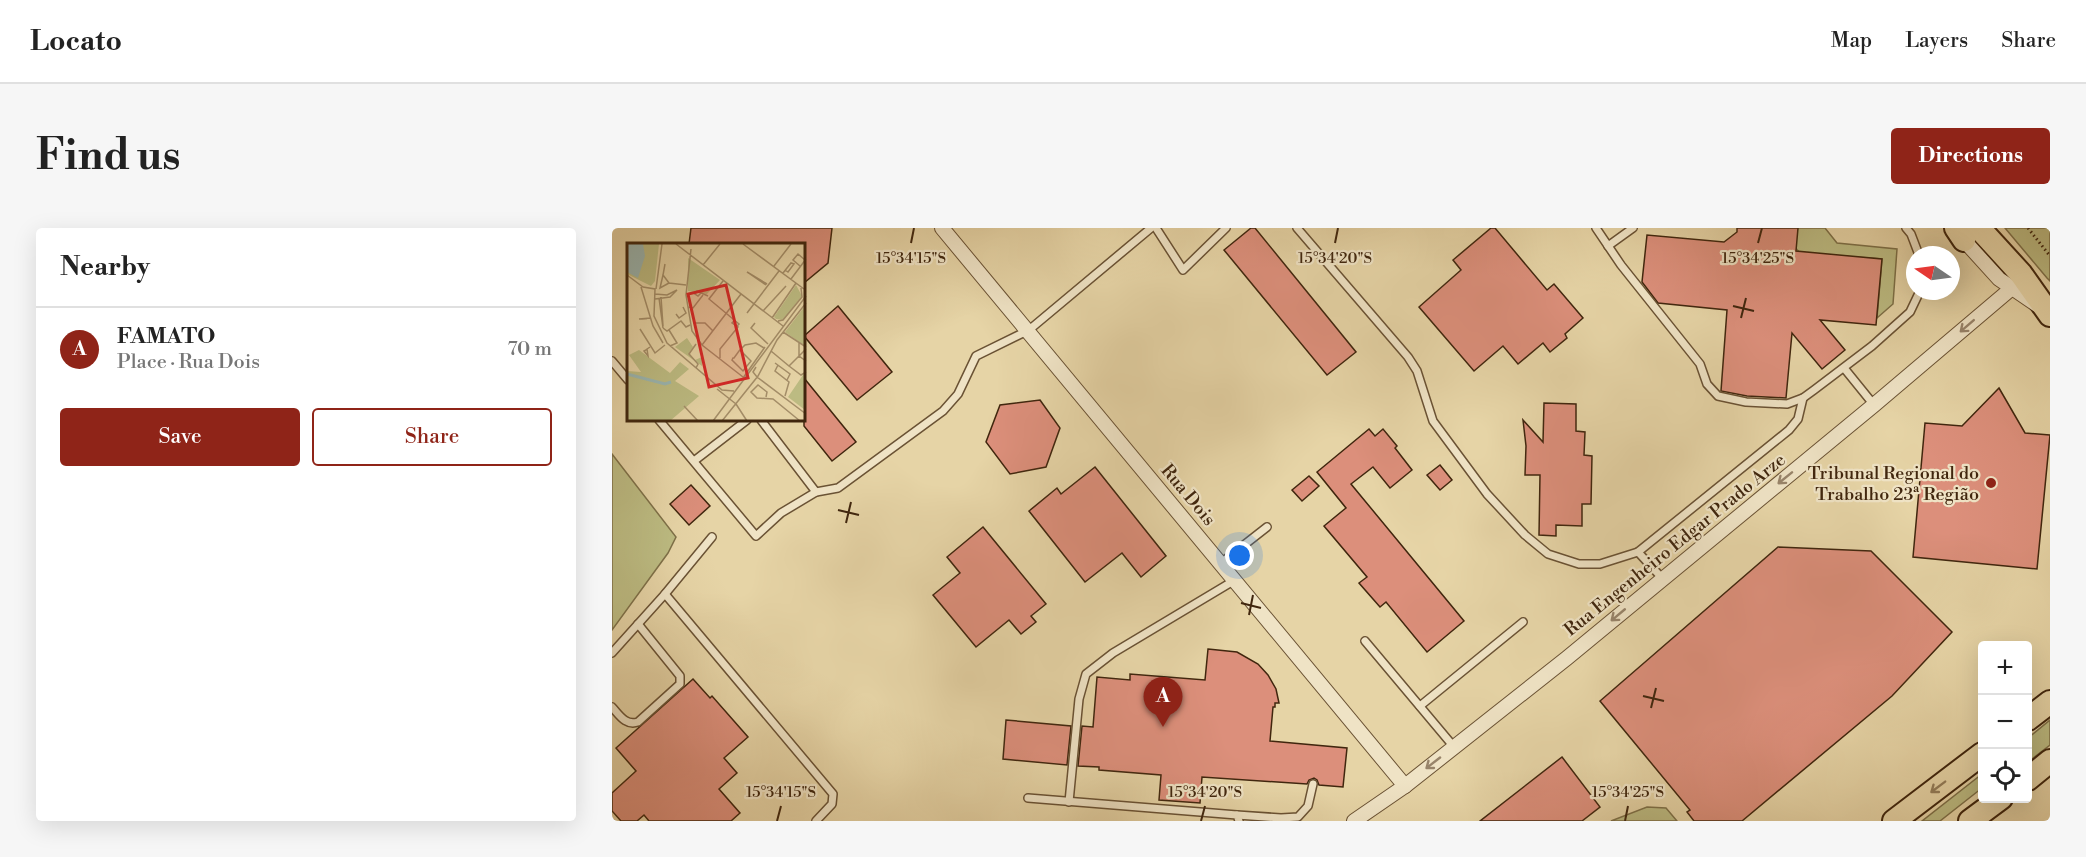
<!DOCTYPE html>
<meta charset="utf-8">
<style>
:root{--surface:#fff;--page:#f6f6f6;--text:#222;--muted:#767676;--line:#e0e0e0;--accent:#8f2418}
body{margin:0;font-family:"Libre Bodoni",serif;background:var(--page);color:var(--text)}
.controls{position:absolute;right:18px;bottom:18px;display:grid;overflow:hidden;border-radius:6px;box-shadow:0 6px 24px #0002}
.controls button{width:54px;height:54px;display:grid;place-items:center;padding:0;border:0;border-bottom:2px solid var(--line);background:var(--surface);color:var(--text);font:30px sans-serif}
.compass{position:absolute;left:1294px;top:18px;width:54px;height:54px;border-radius:50%;background:var(--surface);box-shadow:0 6px 24px #0002;rotate:283deg}
.you{position:absolute;left:628px;top:328px;width:21px;height:21px;margin:-15px;border:4px solid #fff;border-radius:50%;background:#1a73e8;box-shadow:0 0 0 9px #1a73e833}
.badge{display:grid;place-items:center;width:39px;height:39px;border-radius:50%;background:var(--accent);color:#fff;font-size:20px;font-weight:700}
.pin{position:absolute;translate:-50% -50px;filter:drop-shadow(0 2px 3px #0008)}
.pin::after{content:'';position:absolute;top:32px;width:21px;height:18px;background:inherit;clip-path:polygon(0 0,100% 0,50% 100%)}
.list{margin:0;padding:0;list-style:none}
h2{display:flex;justify-content:space-between;align-items:center;height:78px;margin:0;padding:0 24px;font-size:26px}
h2 small{font-size:20px;font-weight:400;color:var(--muted)}
.list li{display:grid;grid-template-columns:39px 1fr auto;gap:18px;align-items:center;box-sizing:border-box;height:84px;padding:0 24px;border-top:2px solid var(--line)}
.list b{display:block;font-size:22px;white-space:nowrap}
.list p{margin:0;font-size:20px;white-space:nowrap;color:var(--muted)}
.list em{font-size:20px;font-style:normal;color:var(--muted)}
.actions{display:flex;gap:12px;padding:18px 24px}
.actions a{flex:1;padding:14px 0;border:2px solid var(--accent);border-radius:6px;text-align:center;font-size:21px;color:var(--accent)}
.actions .main{background:var(--accent);color:#fff}
.icon{flex:none;width:33px;height:33px;fill:none;stroke:currentColor;stroke-width:2;stroke-linecap:round;stroke-linejoin:round}
.map{position:relative;flex:none;width:1438px;height:593px;overflow:hidden;border-radius:6px}
header{display:flex;align-items:center;gap:36px;box-sizing:border-box;height:84px;padding:0 30px;background:var(--surface);border-bottom:2px solid var(--line)}
header strong{font-size:28px}
nav{display:flex;gap:33px;margin-inline-start:auto;font-size:21px}
.intro{display:flex;align-items:center;justify-content:space-between;box-sizing:border-box;height:144px;padding:0 36px}
h1{margin:0;font-size:42px}
.button{padding:15px 27px;border-radius:6px;background:var(--accent);color:#fff;font-size:21px;font-weight:700}
main{display:flex;gap:36px;padding:0 36px}
aside{flex:1;background:var(--surface);border-radius:6px;box-shadow:0 6px 24px #0002}
.map>svg:first-child{display:block}
</style>
<header>
<strong>Locato</strong>
<nav><a>Map</a><a>Layers</a><a>Share</a></nav>
</header>
<div class="intro"><h1>Find us</h1><a class="button">Directions</a></div>
<main>
<aside>
<h2>Nearby<small></small></h2>
<ul class="list">
<li><span class="badge">A</span><div><b>FAMATO</b><p>Place · Rua Dois</p></div><em>70 m</em></li>
</ul>
<div class="actions"><a class="main">Save</a><a>Share</a></div>
</aside>
<div class="map">
<svg width="1438" height="593" viewBox="0 0 1438 593">
<rect width="100%" height="100%" fill="#e6d4a6"/>
<filter id="stains"><feTurbulence type="fractalNoise" baseFrequency=".00333" numOctaves="4"/><feColorMatrix values="0 0 0 0 .2 0 0 0 0 .09 0 0 0 0 .02 0 0 0 .5 -.17"/></filter>
<radialGradient id="worn" r=".72"><stop offset=".6" stop-color="#630" stop-opacity="0"/><stop offset="1" stop-color="#630" stop-opacity=".3"/></radialGradient>
<g fill="#bcbb82" stroke="#7e7048" stroke-width="1.5">
<polygon points="1186,0 1213,0 1225,15 1285,21 1281,76 1265,90 1270,31 1188,25 1180,16"/>
<polygon points="1393,0 1438,0 1438,53 1435,50"/>
<polygon points="0,226 64,309 56,325 0,402"/>
<polygon points="1438,492 1438,517 1416,534 1416,510"/>
<polygon points="1370,546 1370,560 1328,593 1310,593"/>
<polygon points="1035,579 1054,580 1065,593 999,593"/>
</g>
<g fill="#dc8f7b" stroke="#40260e" stroke-width="1.5">
<polygon points="79,0 220,0 216,35 192,55 192,16 77,16"/>
<polygon points="639,0 643,0 744,124 715,147 612,22"/>
<polygon points="879,0 883,0 935,62 942,56 971,90 953,106 955,110 938,124 931,115 906,136 891,118 862,143 807,79 849,42 841,32"/>
<polygon points="1125,0 1186,0 1184,23 1270,31 1264,97 1208,92 1233,122 1210,141 1180,105 1174,170 1135,168 1109,163 1115,82 1046,75 1030,54 1035,7 1112,14 1125,4"/>
<polygon points="226,78 280,144 245,172 192,108"/>
<polygon points="192,150 244,214 220,233 192,198"/>
<polygon points="1387,160 1413,205 1438,207 1425,341 1301,329 1313,195 1350,198"/>
<polygon points="428,172 448,200 434,239 398,246 374,214 388,177"/>
<polygon points="932,175 964,176 964,203 973,204 972,227 980,228 979,276 970,276 970,298 944,297 944,308 927,307 928,247 913,247 914,218 911,192 931,214"/>
<polygon points="757,201 763,208 771,201 785,218 783,220 800,242 778,260 761,239 739,256 852,393 815,424 774,374 768,379 747,355 755,349 712,298 734,280 705,244"/>
<polygon points="828,237 840,252 828,262 815,247"/>
<polygon points="483,239 554,328 529,349 510,325 473,354 417,283 445,260 449,266"/>
<polygon points="697,248 707,258 690,273 680,262"/>
<polygon points="79,257 98,278 77,297 58,276"/>
<polygon points="371,299 434,376 419,388 424,394 409,406 397,392 364,419 321,367 348,345 335,329"/>
<polygon points="1166,319 1259,323 1340,404 1280,468 1130,593 1082,593 1075,584 1078,582 988,473"/>
<polygon points="596,421 625,424 646,436 656,447 664,461 667,475 663,475 663,479 661,479 658,513 735,520 731,559 707,557 705,552 702,550 697,552 695,556 590,549 588,575 547,572 549,547 487,542 487,539 466,538 470,498 481,499 485,449 518,452 518,446 593,452"/>
<polygon points="81,451 98,470 100,468 136,509 112,530 125,545 107,561 128,585 119,593 37,593 32,587 25,593 9,593 0,583 0,565 24,543 4,520"/>
<polygon points="394,492 459,498 455,537 391,531"/>
<polygon points="950,529 988,579 970,593 868,593"/>
</g>
<g fill="none" stroke-linecap="round" stroke-linejoin="round">
<defs>
<g id="lane">
<polyline points="544,0 571,42 614,0"/>
<polyline points="685,0 796,129 805,143 821,193 875,266 913,307 936,326 967,336 988,336 1026,324 1050,350"/>
<polyline points="984,0 1009,37 1088,136 1095,156 1106,168 1134,174 1175,176 1191,170 1202,162 1260,118 1298,84 1308,63"/>
<polyline points="1294,0 1299,6 1307,27"/>
<polyline points="996,18 1021,0"/>
<polyline points="0,133 16,152"/>
<polyline points="1232,140 1262,177"/>
<polyline points="47,192 144,308 169,285 204,264 226,260 331,183 346,166 364,128 417,102 539,0"/>
<polyline points="149,192 204,264"/>
<polyline points="82,233 135,192"/>
<polyline points="1026,324 1177,202 1186,191 1191,170"/>
<polyline points="609,335 655,299"/>
<polyline points="53,366 221,566 220,576 204,593"/>
<polyline points="753,413 842,519"/>
<polyline points="0,425 53,366 100,309"/>
<polyline points="808,478 911,394"/>
<path d="M 0,479 C 8,488 14,498 26,494 L 68,456 L 68,448 L 26,396"/>
<polyline points="416,570 625,587 627,593"/>
<polyline points="457,574 467,471 474,446 501,425 623,352"/>
<polyline points="625,587 669,590 686,589 696,578 701,556"/>
</g>
<g id="street">
<polyline points="330,0 793,558"/>
<polyline points="1348,8 1387,51 1425,77"/>
<polyline points="742,593 793,558 955,430 1262,177 1400,60"/>
</g>
<g id="primary">
<polyline points="1344,0 1352,12"/>
<polyline points="1367,0 1409,46 1438,87"/>
<polyline points="1416,491 1438,474"/>
<polyline points="1416,551 1438,533"/>
<polyline points="1282,593 1370,526"/>
<polyline points="1358,593 1389,570"/>
</g>
</defs>
<use href="#lane" stroke="#6a5234" stroke-width="10"/>
<use href="#street" stroke="#6a5234" stroke-width="16"/>
<use href="#primary" stroke="#40260e" stroke-width="26"/>
<polyline stroke="#40260e" stroke-width="3" stroke-dasharray="1.5 3" stroke-linecap="butt" points="1416,0 1438,28"/>
<use href="#lane" stroke="#efe3c5" stroke-width="7"/>
<use href="#street" stroke="#efe3c5" stroke-width="14"/>
<use href="#primary" stroke="#e6d4a6" stroke-width="22"/>
</g>
<defs><path id="oneway-shaft" d="M-6 0H5M1.5-3L5.5 0L1.5 3" fill="none" stroke-width="1.6" stroke-linecap="round" stroke-linejoin="round" transform="scale(1.5)"/></defs>
<g stroke="#98846a">
<use href="#oneway-shaft" transform="translate(1355 98) rotate(139)"/>
<use href="#oneway-shaft" transform="translate(1173 250) rotate(141)"/>
<use href="#oneway-shaft" transform="translate(1006 387) rotate(140)"/>
<use href="#oneway-shaft" transform="translate(821 535) rotate(142)"/>
</g>
<use stroke="#937d5a" href="#oneway-shaft" transform="translate(1326 559) rotate(143)"/>
<path fill="none" stroke="#40260e" stroke-width="2" d="M 299,15 L 302,0M 723,15 L 726,0M 1146,15 L 1150,0M 1121,78 L 1142,83M 1129,90 L 1134,70M 226,282 L 247,287M 234,295 L 239,274M 629,375 L 649,380M 637,387 L 641,367M 1031,468 L 1052,473M 1039,480 L 1044,460M 165,593 L 169,578M 589,593 L 593,578M 1013,593 L 1016,578"/>
<circle fill="#8f2418" stroke="#efe3c5" stroke-width="2" cx="1379" cy="255" r="6"/>
<g text-anchor="middle" dominant-baseline="central" stroke-width="4.5" stroke-linejoin="round" paint-order="stroke">
<g font-size="18" fill="#40260e" stroke="#efe3c5" text-anchor="end">
<text x="1367" y="245">Tribunal Regional do<tspan x="1367" dy="21">Trabalho 23ª Região</tspan></text>
</g>
<g font-size="18" fill="#40260e" stroke="#efe3c5">
<text transform="translate(576 267) rotate(50)">Rua Dois</text>
<text transform="translate(1063 317) rotate(-39)">Rua Engenheiro Edgar Prado Arze</text>
</g>
</g>
<g transform="translate(15 15)">
<rect width="178" height="178" fill="#e6d4a6"/>
<path d="M 0,1 L 32,1 L 28,38 L 24,43 L 0,31 ZM 61,15 L 93,37 L 80,51 L 61,48 ZM 169,42 L 175,53 L 156,77 L 149,76 L 147,74 ZM 178,63 L 178,103 L 158,89 ZM 60,95 L 66,104 L 62,110 L 68,117 L 75,114 L 75,123 L 48,104 ZM 12,107 L 43,130 L 53,119 L 62,126 L 48,138 L 72,153 L 43,178 L 0,178 L 0,128 L 14,129 L 2,112 ZM 178,129 L 178,167 L 161,154 Z" fill="#bcbb82"/>
<path d="M 0,1 L 16,1 L 18,13 L 11,35 L 0,29 Z" fill="#9ab6b1"/>
<path fill="none" stroke="#9ab6b1" stroke-width="3" d="M 0,131 L 38,141 L 44,139"/>
<path fill="none" stroke="#a48e69" stroke-width="1.5" d="M 49,1 L 156,83M 116,1 L 177,46M 64,6 L 59,52 L 65,88 L 75,102 L 116,134M 38,21 L 36,32 L 42,40 L 59,42M 76,22 L 93,1M 147,23 L 164,1M 173,23 L 166,17 L 171,11 L 178,17M 156,30 L 164,20 L 167,21 L 161,29 L 158,27M 0,32 L 16,44 L 28,46 L 27,73 L 40,100 L 95,147 L 107,148M 36,32 L 33,45 L 42,40M 164,36 L 179,16M 96,38 L 82,56 L 112,81 L 110,83M 139,42 L 120,29 L 140,41M 14,44 L 26,83 L 36,100M 29,46 L 35,1M 74,50 L 71,53 L 68,51 L 70,48 L 81,53M 34,54 L 36,83M 32,55 L 36,85M 28,56 L 43,54 L 50,47 L 40,52 L 28,51M 61,64 L 66,65 L 76,52M 136,68 L 159,43M 120,70 L 152,28M 49,71 L 52,75 L 59,70 L 56,64M 145,75 L 169,40M 20,76 L 12,76 L 24,75M 151,78 L 156,77 L 175,54 L 174,45M 69,80 L 78,80 L 86,88M 128,80 L 124,85 L 141,101M 36,85 L 40,88 L 54,78 L 59,84 L 63,82M 13,86 L 28,110 L 38,102M 42,87 L 50,100 L 43,103M 156,89 L 179,104M 172,100 L 172,113 L 179,118M 75,102 L 114,51M 20,106 L 21,113 L 17,108 L 19,107 L 20,106 L 23,104M 113,107 L 124,118 L 116,128 L 105,117 L 106,115 L 107,115 L 112,108 L 118,102 L 129,100 L 137,105M 144,108 L 162,123 L 179,106M 93,115 L 93,106 L 111,84 L 105,80 L 108,77M 148,120 L 163,131 L 160,137M 151,122 L 148,128 L 162,139 L 158,153M 162,123 L 174,132 L 179,129M 129,124 L 126,129 L 130,134 L 179,171M 69,125 L 71,121 L 62,111 L 69,101M 116,135 L 138,104M 90,146 L 109,161M 139,154 L 140,149 L 131,142 L 124,149 L 130,155 L 146,156 L 173,178M 109,161 L 120,178M 57,163 L 71,178M 86,178 L 179,53M 95,178 L 131,133 L 150,97 L 179,60"/>
<path fill="#d62828" fill-opacity="0.15" stroke="#d62828" stroke-width="3" d="M 99,42 L 121,135 L 82,144 L 61,51 Z"/>
<rect width="178" height="178" fill="none" stroke="#40260e" stroke-width="3"/>
</g>
<g font-size="15" text-anchor="middle" fill="#40260e" stroke="#efe3c5" stroke-width="4.5" stroke-linejoin="round" paint-order="stroke">
<text x="299" y="35">15°34'15"S</text>
<text x="723" y="35">15°34'20"S</text>
<text x="1146" y="35">15°34'25"S</text>
<text x="169" y="569">15°34'15"S</text>
<text x="593" y="569">15°34'20"S</text>
<text x="1016" y="569">15°34'25"S</text>
</g>
<rect width="100%" height="100%" filter="url(#stains)"/>
<rect width="100%" height="100%" fill="url(#worn)"/>
</svg>
<div class="controls">
<button>+</button>
<button>−</button>
<button><svg class="icon" aria-label="locate" viewBox="0 0 24 24"><circle cx="12" cy="12" r="6"/><path d="M12 2v4M12 18v4M2 12h4M18 12h4"/></svg></button>
</div>
<svg class="compass" viewBox="-18 -18 36 36"><path d="M0-13l5 13h-10z" fill="#e53935"/><path d="M0 13l5-13h-10z" fill="#767676"/></svg>
<div class="you"></div>
<div class="pin badge" style="left:551px;top:499px">A</div>
</div>
</main>
